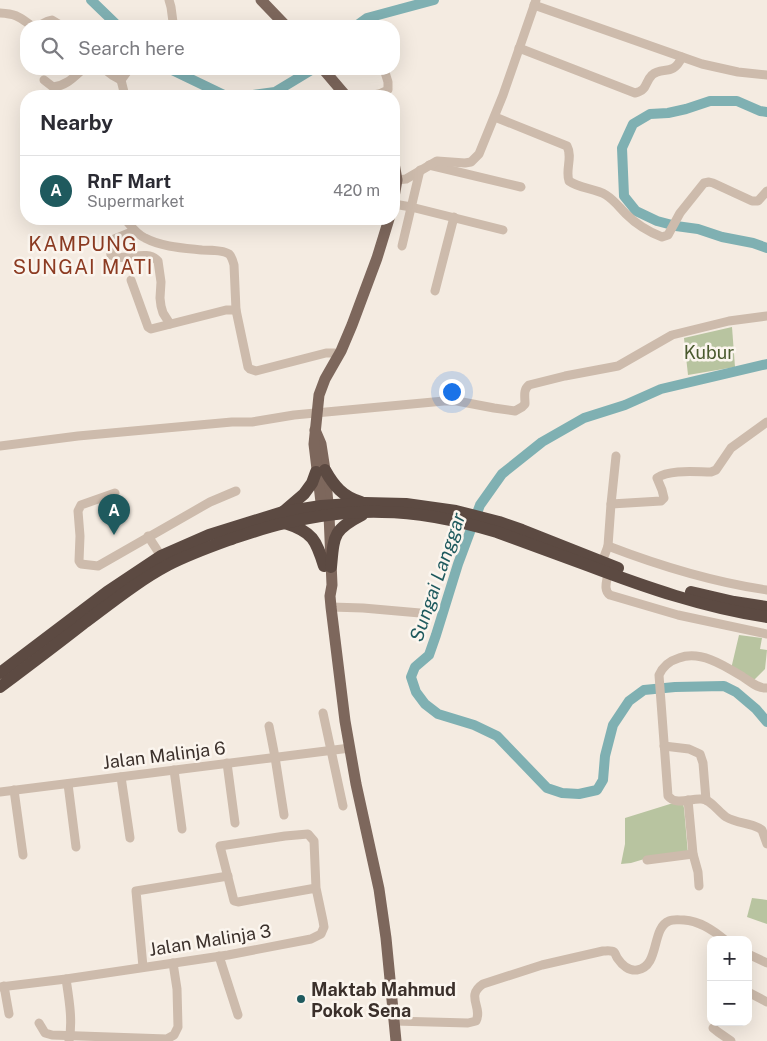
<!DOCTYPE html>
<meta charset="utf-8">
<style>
:root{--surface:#fff;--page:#f7f7f7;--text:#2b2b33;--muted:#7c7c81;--line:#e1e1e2;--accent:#1f5a5e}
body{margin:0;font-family:"Public Sans",sans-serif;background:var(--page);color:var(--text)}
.controls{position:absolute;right:15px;bottom:15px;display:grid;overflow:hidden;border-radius:10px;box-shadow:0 5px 20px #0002}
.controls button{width:45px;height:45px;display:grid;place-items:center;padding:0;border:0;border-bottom:1px solid var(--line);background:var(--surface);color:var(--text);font:25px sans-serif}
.you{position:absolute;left:451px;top:391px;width:18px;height:18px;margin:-12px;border:4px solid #fff;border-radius:50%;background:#1a73e8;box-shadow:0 0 0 8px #1a73e833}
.badge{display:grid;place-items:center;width:32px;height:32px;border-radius:50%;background:var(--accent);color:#fff;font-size:16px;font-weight:700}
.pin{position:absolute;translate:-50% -41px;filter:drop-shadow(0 1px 2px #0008)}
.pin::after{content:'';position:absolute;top:26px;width:18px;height:15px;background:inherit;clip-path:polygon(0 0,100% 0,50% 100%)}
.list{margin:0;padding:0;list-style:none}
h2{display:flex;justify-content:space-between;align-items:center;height:65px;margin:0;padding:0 20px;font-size:21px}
h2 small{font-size:16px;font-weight:400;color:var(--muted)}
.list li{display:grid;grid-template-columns:32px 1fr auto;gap:15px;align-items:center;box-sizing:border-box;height:70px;padding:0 20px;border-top:1px solid var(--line)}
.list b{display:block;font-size:19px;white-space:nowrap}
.list p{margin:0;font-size:16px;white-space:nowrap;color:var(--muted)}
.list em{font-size:16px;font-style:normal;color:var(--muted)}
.icon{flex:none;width:28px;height:28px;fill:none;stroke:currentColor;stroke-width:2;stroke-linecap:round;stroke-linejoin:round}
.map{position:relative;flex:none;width:767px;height:1041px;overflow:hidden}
.search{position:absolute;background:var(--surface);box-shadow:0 5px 20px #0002;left:20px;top:20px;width:380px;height:55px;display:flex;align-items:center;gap:12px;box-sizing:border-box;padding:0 18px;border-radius:20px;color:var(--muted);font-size:19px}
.panel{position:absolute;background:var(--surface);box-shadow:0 5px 20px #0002;left:20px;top:90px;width:380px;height:135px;border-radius:20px}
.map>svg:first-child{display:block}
</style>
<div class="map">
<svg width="767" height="1041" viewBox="0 0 767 1041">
<rect width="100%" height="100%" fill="#f4ebe1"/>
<g fill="#b8c4a0">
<polygon points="732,327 735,367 688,375 684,338"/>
<polygon points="739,635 762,638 760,649 767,650 765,669 752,682 731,669"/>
<polygon points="680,802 683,804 684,808 688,854 651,857 631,863 621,864 625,844 625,818 670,804"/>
<polygon points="752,898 767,900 767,924 747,917"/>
</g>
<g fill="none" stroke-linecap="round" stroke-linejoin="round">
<g stroke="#7fb0b2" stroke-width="10">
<polyline points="91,0 118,26"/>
<polyline points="356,26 367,18 434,0"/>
<polyline points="170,69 224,95 246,96 275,92 313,69"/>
<polyline points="767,112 760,111 737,101 710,101 686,109 668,113 650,114 633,124 622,148 624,196 636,211 657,221 676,226 698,229 722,237 753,243 767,248"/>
<polyline points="767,364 661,389 625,405 584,418 542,442 502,474 480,505 458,564 436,635 429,655 415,667 411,677 416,692 425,704 438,714 474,725 497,736 547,788 562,793 579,794 597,790 603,780 605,756 613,725 629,701 644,690 675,687 724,686 736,692 756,709 767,722"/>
</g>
<g stroke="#cdbbac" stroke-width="9">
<polyline points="169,0 171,7 173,22 169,26"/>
<polyline points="534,5 702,64 738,72 767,75"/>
<path d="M 0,13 C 17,14 19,17 32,26"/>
<polyline points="38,26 48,21 52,20 62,26"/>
<path d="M 519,48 L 635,93 C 648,90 644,83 652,75 C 662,66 673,77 682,57"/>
<polyline points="104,69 112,75 121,80"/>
<path d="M 44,80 L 53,87 C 66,86 74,77 83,69"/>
<polyline points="121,80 125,96"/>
<polyline points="121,80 129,69"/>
<polyline points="367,96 379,94 388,90 388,82 384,69"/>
<path d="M 495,117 L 567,146 C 573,157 565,170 569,181 C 580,189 595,188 606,195 C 614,200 619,207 626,214 C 636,224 649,232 662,237 L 668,235 L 680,213 L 704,183 L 709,182 L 713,183 L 752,201 L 758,201 L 767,191"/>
<polyline points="429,165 521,187"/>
<polyline points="397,180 406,179 437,161 465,163 471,162 479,154 503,95 536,0"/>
<polyline points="394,204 411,207 503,230"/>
<path d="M 125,219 C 131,226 136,234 145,238 C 162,247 183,248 202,250 C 210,250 223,250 229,254 C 232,257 233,261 234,265 L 236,310 L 248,367 L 250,369 L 256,371 L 326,353 L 339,353"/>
<path d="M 134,231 L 112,240 L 110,248 L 111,255 C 125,263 146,248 158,261 L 161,282 L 160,298 L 161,306 L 163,313 L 170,324"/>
<polyline points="402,246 420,170"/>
<polyline points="131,280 148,327 151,329 226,310 236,310"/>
<polyline points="435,291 454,217"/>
<path d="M 0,446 L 78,436 L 232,422 L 252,422 L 294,415 L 444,401 L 457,401 L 494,408 L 515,411 L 522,407 L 525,404 C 525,396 523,390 529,385 L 565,376 L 618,366 L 672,335 L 729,321 L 767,316"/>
<polyline points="115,493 81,505 78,511 80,536 79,561 81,564 98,566 210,502 236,491"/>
<path d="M 611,504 L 661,501 L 664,498 L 662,490 L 657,478 C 670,469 696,472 711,472 L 716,470 L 731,448 L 767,422"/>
<polyline points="148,536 161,556"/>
<path d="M 608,546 C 660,566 712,582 767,590"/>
<polyline points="602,562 608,546 611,504 616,456"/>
<path d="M 608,573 C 607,581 603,590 610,595 L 678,615 L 767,634"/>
<polyline points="331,607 363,608 420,613"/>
<path d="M 767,688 C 758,689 751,682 743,677 C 725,666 701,650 679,658 C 669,661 663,666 659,675 L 668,796 C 676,806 691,798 701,799 C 711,799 718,812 726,817 C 736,823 749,823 759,828 L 762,830 L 767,844"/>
<polyline points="323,713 343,806"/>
<polyline points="269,726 275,757 284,815"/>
<polyline points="664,746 689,749 700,754 703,763 706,800"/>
<polyline points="227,763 235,823"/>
<polyline points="174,770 182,829"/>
<polyline points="121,777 130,838"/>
<polyline points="68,784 76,847"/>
<polyline points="14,790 23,855"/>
<polyline points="0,792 350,748"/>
<polyline points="688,800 693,854 698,872 699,886"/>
<polyline points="647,860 693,854"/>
<polyline points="748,954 767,963"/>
<polyline points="219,956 238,1015"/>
<polyline points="143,967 136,891 228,876"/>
<path d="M 66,979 C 69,999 73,1021 69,1041"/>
<polyline points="4,986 9,1014"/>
<polyline points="0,987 66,979 228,955 311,939 321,934 324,927 323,921 316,888 314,841 308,834 285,836 220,846 234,901 238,902 316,888"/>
<polyline points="748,992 767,1002"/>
<path d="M 394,1021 L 468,1023 L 476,1021 C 483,1007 465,996 483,984 L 542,965 L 603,951 C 606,951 611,950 614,952 C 616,954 616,957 618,959 C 622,965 629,971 637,970 C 660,967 651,928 669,921 C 673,919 679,920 684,920 C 700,921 713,930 725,940"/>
<polyline points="39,1023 45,1033 52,1035 167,1039 174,1035 178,1027 177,989 173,963"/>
<polyline points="713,1028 718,1032 731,1041"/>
</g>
<g stroke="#7d675c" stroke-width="11">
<polyline points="261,0 286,26"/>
<polyline points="323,69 346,96"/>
<polyline points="394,163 397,180 394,197"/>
<polyline points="315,430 321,444 325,470 329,515 332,585 330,596 331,607 345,721 356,784 379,889 386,938 396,1041"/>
<polyline points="321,502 314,444 319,395 325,379 341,351 352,325 377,258 389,219"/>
</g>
<g stroke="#5c4a42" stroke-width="12">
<path d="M 325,470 C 334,486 343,497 361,502"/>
<polyline points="283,512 304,494 312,483 316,472"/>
<path d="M 285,523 C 313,532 316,540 324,566"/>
<path d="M 331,567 C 334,535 333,530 362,515"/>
<polyline points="691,592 734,602 767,607"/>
<polyline points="0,673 107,592 161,556 209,535 283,512 321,506 365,503 406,504 456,511 499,522 522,530 618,568"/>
<path d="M 0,687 C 28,666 56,645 84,623 C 111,603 138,581 168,565 C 189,554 212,546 234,538 C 251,533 268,526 285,523 C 316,516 350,511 382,512 C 421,512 460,521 497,532 C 527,543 557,554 587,565 C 645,587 705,608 767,617"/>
</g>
</g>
<circle fill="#1f5a5e" stroke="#fbf5ee" stroke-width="2" cx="301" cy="999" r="5"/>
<g text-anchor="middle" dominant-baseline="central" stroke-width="5" stroke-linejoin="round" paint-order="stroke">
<g font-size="18" fill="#4a5a2e" stroke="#fbf5ee">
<text x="709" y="352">Kubur</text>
</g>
<g font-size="18" fill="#3b302b" stroke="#fbf5ee">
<text transform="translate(164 755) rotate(-7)">Jalan Malinja 6</text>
<text transform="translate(210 940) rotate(-9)">Jalan Malinja 3</text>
</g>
<g font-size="18" font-weight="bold" fill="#3b302b" stroke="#fbf5ee" text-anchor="start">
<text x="311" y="989">Maktab Mahmud<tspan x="311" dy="21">Pokok Sena</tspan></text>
</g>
<g font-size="19" font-style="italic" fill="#1f5a5e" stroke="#fbf5ee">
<text transform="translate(437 577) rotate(-71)">Sungai Langgar</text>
</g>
<g font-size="20" letter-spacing="1" fill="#8c3b22" stroke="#fbf5ee">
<text x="83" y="244">KAMPUNG<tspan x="83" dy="23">SUNGAI MATI</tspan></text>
</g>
</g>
</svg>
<div class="controls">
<button>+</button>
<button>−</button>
</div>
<div class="you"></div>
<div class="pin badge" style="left:114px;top:535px">A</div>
<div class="search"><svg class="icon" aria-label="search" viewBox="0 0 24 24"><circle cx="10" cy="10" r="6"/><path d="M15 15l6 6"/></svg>Search here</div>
<section class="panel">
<h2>Nearby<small></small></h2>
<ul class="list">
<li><span class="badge">A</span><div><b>RnF Mart</b><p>Supermarket</p></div><em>420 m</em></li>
</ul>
</section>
</div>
